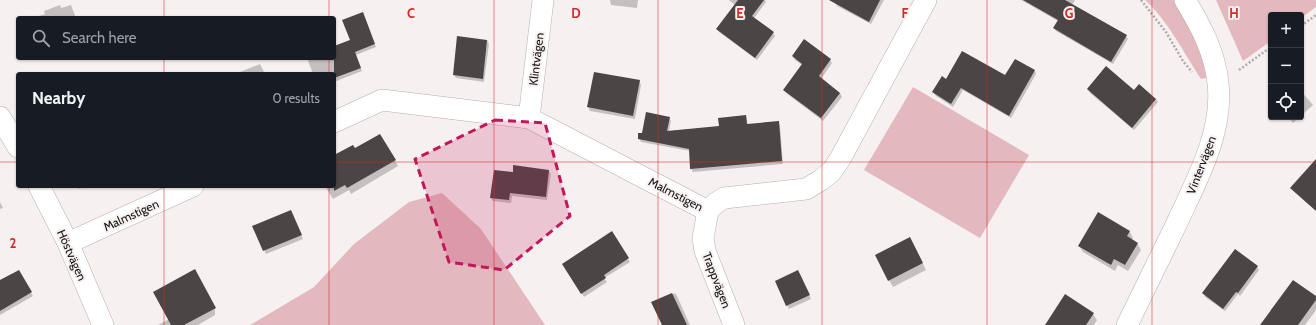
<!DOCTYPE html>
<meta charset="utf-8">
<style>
:root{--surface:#171b24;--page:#20242c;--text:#f1f3f6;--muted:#9ea1a6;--line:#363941}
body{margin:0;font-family:Cabin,sans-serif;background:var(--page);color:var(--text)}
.controls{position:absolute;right:12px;top:12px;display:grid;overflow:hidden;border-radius:4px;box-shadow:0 1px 3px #0004}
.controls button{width:36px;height:36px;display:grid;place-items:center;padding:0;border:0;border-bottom:1px solid var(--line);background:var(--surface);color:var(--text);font:20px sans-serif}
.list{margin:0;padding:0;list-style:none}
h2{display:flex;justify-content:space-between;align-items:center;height:52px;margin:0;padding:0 16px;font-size:17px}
h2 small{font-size:13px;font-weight:400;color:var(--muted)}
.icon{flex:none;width:22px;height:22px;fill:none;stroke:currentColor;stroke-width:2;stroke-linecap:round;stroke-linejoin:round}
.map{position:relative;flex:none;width:1316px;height:325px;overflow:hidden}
.search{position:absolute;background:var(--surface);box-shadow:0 1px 3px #0004;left:16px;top:16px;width:320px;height:44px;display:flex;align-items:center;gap:10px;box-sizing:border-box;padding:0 14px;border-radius:4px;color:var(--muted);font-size:15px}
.panel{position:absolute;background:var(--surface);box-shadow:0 1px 3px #0004;left:16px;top:72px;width:320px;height:116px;border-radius:4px}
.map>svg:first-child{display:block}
</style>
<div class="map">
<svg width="1316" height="325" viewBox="0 0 1316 325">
<rect width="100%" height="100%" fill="#f7f0f1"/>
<g fill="#e3b9bf">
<path d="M 1145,0 L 1175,0 L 1198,43 L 1207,78 L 1201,79 C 1184,53 1168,21 1145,0 Z"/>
<polygon points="1216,0 1316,0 1316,7 1301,18 1301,15 1271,15 1271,41 1243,61"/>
<polygon points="913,87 1029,155 980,238 864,170"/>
<polygon points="442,193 481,229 545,325 250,325 314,287 354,244 409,202"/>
</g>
<g fill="#0003">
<polygon points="610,0 638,0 637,8 611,5"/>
<polygon points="729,0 765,0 766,2 754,18 773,33 775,36 757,60 719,32 717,29 735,5"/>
<polygon points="837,0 884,0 871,24 837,6 835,3"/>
<polygon points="1021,0 1075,0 1072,5 1126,36 1128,39 1113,64 1056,31 1054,28 1058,21"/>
<polygon points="60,5 61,8 71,5 76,18 32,18 45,14 44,11"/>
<polygon points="364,16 376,47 356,55 362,71 334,82 334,74 313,74 307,58 334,58 334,47 351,40"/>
<polygon points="487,40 489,44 484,82 456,78 454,75"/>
<polygon points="805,40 830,60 832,63 821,79 840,93 842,97 823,121 786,93 784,90 802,65 795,60 793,56"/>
<polygon points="1015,60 1035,71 1036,74 1011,118 963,90 953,107 936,96 934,93 946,80 1006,77"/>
<polygon points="260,64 265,74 241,74 240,72"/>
<polygon points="595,73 639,81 641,85 635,119 590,111 588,107"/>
<polygon points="1088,89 1134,91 1156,99 1158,102 1134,130 1090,93"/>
<polygon points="1301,91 1313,105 1301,116"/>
<polygon points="746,116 748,125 778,122 780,126 783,164 693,172 691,169 690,151 641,142 639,138 643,134 669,118 671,121 669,131 720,127"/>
<polygon points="1288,117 1300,117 1293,123"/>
<polygon points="380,135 398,166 351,194 349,190 333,199 325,186 334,186 334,159 354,150"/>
<polygon points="549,171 551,174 547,200 512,196 511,203 493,201 491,198 514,173"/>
<polygon points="77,186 86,186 79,189"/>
<polygon points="0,202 3,208 0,209"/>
<polygon points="292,214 303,239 266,254 254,226"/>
<polygon points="1130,232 1133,238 1132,240 1137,243 1141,250 1128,271 1118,265 1115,271 1083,252 1079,246"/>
<polygon points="611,233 630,262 604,278 607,282 584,297 563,264"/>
<polygon points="913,244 926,270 893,287 889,280"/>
<polygon points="1257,267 1259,270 1240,296 1238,294 1225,311 1205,297 1203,293"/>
<polygon points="18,271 33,296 0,315 0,282"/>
<polygon points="194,271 215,309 215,315 198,325 158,325 169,319"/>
<polygon points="800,274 811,299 789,309 776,281"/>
<polygon points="675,293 677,296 690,325 660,325 662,324 653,303"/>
<polygon points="1316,297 1316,310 1305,325 1265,325"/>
<polygon points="1093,314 1097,320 1094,325 1046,325"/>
</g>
<g fill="#4b4545">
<polygon points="738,0 764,0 752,16 774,32 755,58 716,29"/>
<polygon points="829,0 880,0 869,22"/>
<polygon points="1023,0 1065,0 1127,35 1111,62 1053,28 1058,20"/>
<polygon points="363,12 375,44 355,52 361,68 334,78 334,46 350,40 342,20"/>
<polygon points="457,36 487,40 483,79 453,75"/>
<polygon points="804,39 831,59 819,76 840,93 821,118 783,90 802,64 792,56"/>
<polygon points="962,51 1005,75 1015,59 1035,70 1009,116 961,88 951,104 932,92 942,76 946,79"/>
<polygon points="1106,66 1134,90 1139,84 1156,99 1132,128 1087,89"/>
<polygon points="594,72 640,80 633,116 587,107"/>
<polygon points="646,112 670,117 667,131 719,126 718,118 746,115 747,124 779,121 782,161 690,169 689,149 638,139 638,133 642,133"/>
<polygon points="380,134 396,160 347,188 345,185 334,191 334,155 353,145 355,148"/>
<polygon points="1316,159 1316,211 1290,188"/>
<polygon points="513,165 549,170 546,197 510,193 509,200 490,198 494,170 513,172"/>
<polygon points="291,210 302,235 263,251 252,226"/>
<polygon points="1098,212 1130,231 1127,236 1138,243 1125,265 1114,259 1111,265 1078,246"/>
<polygon points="612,231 629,258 604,275 606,278 581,294 562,264"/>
<polygon points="910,237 923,263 888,281 875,255"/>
<polygon points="1235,249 1258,266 1238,293 1236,292 1223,309 1202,293"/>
<polygon points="195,269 216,308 184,325 171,325 153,292"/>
<polygon points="19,270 32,292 0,311 0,280"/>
<polygon points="798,270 810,295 786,306 775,281"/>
<polygon points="1293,280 1316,296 1316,300 1298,325 1260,325"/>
<polygon points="672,293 687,325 662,325 651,302"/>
<polygon points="1065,294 1094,313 1086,325 1045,325"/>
</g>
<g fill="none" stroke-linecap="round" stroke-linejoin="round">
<defs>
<g id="minor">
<polyline points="0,117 18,147"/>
<polyline points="529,118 543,0"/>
<polyline points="334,122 382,100 529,118 708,211 716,203 724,198 806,189 821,180 832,171 840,159 926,0"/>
<polyline points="39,186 68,243 103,325"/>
<polyline points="708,211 703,238 705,251 734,325"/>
<polyline points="68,243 193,186"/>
<path d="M 1127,325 C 1143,292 1159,260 1175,227 C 1195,183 1224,133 1218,83 C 1215,53 1201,26 1185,0"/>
</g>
</defs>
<use href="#minor" stroke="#b6afb0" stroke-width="22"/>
<g stroke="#b0abab" stroke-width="2.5" stroke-dasharray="2 2" stroke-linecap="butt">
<polyline points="1141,0 1166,32 1183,61 1192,72"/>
<polyline points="1301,26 1316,15"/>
<polyline points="1239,70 1271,47"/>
</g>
<use href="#minor" stroke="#fff" stroke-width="21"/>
</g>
<path fill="#c2185b" fill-opacity="0.2" stroke="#c2185b" stroke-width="3" stroke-dasharray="8 5" stroke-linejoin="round" d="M 495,120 L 545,123 L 570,216 L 504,270 L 449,262 L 415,159 Z"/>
<path fill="none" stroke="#d62828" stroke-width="1" stroke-opacity="0.55" d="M 164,0 L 164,18M 329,0 L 329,18M 494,0 L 494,325M 658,0 L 658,325M 822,0 L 822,325M 987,0 L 987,325M 1152,0 L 1152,325M 164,58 L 164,74M 329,58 L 329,74M 0,162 L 18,162M 334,162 L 1316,162M 164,186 L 164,325M 329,186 L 329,325"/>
<g text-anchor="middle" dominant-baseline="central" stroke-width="4" stroke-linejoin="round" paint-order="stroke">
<g font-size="12" fill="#121010" stroke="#f7f0f1">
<text transform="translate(536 59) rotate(-83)">Klintvägen</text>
<text transform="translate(1201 165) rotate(-69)">Vintervägen</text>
<text transform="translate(676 194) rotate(27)">Malmstigen</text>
<text transform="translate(131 215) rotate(-25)">Malmstigen</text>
<text transform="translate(72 255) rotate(66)">Höstvägen</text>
<text transform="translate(717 280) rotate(69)">Trappvägen</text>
</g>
</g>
<g font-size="13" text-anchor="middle" font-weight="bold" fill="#d62828" stroke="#f7f0f1" stroke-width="4" stroke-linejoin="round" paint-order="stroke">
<text x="411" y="18">C</text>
<text x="576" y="18">D</text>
<text x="740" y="18">E</text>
<text x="905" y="18">F</text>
<text x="1069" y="18">G</text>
<text x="1234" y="18">H</text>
<text x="13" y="248">2</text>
</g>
</svg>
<div class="controls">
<button>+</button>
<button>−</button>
<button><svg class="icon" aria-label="locate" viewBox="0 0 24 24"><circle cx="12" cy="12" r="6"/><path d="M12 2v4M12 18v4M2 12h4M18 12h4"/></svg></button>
</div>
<div class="search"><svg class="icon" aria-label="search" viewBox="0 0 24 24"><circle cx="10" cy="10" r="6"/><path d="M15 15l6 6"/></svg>Search here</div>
<section class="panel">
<h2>Nearby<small>0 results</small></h2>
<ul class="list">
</ul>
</section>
</div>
